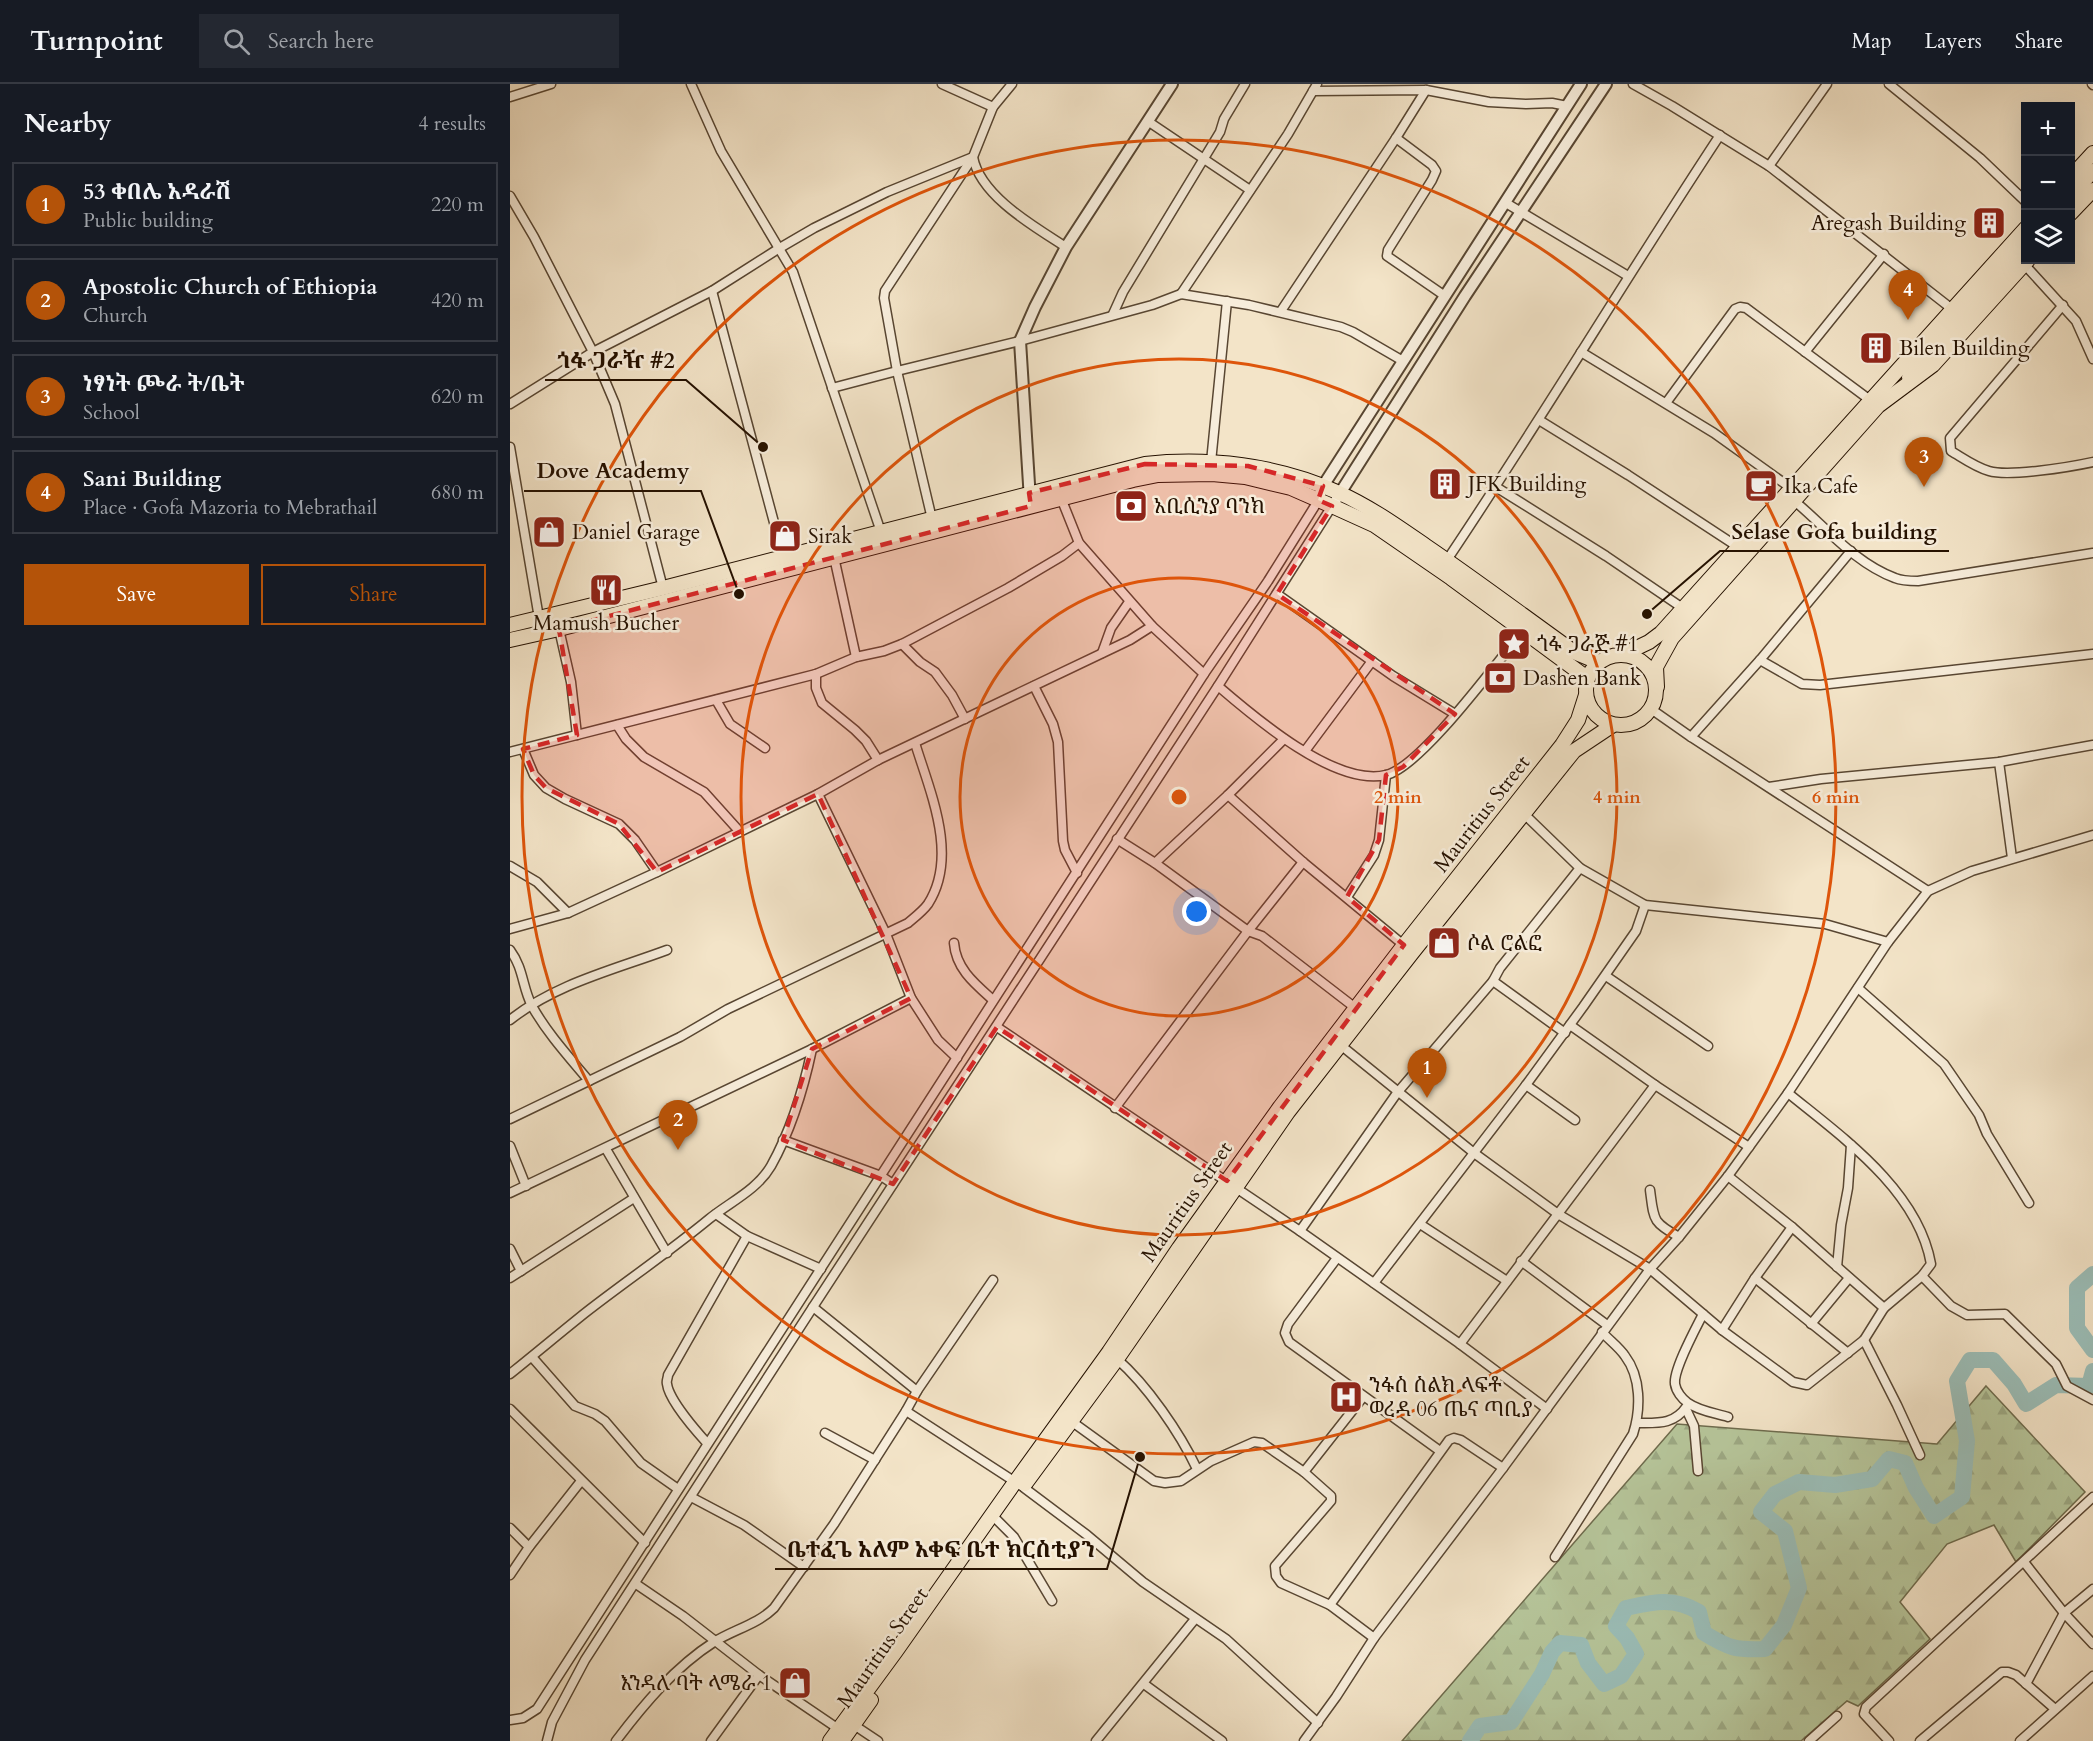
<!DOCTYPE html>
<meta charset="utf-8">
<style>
:root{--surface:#171b24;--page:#242831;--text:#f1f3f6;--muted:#9ea1a6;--line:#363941;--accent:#b45309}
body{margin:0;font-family:Cardo,"Noto Serif Ethiopic",serif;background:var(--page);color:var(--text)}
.controls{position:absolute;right:18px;top:18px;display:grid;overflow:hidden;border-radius:0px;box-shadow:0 6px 24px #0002}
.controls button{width:54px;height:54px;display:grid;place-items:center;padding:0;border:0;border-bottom:2px solid var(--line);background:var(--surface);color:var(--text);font:30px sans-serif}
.you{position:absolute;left:687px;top:828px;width:21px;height:21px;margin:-15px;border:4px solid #fff;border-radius:50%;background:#1a73e8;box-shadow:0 0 0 9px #1a73e833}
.badge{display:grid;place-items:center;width:39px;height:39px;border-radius:50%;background:var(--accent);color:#fff;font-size:20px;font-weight:700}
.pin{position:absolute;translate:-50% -50px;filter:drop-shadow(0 2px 3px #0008)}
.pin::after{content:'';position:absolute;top:32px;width:21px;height:18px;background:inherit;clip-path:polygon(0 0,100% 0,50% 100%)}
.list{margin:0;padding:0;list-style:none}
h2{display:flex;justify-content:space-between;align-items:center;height:78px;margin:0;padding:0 24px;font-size:26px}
h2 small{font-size:20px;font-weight:400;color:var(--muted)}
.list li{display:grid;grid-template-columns:39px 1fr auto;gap:18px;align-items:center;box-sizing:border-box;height:84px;margin:0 12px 12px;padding:0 12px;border:2px solid var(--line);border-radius:0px}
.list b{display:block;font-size:22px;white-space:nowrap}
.list p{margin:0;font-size:20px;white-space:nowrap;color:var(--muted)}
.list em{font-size:20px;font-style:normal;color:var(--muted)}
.actions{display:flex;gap:12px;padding:18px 24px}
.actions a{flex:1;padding:14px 0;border:2px solid var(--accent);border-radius:0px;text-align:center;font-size:21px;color:var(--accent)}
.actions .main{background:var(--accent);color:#fff}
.icon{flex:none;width:33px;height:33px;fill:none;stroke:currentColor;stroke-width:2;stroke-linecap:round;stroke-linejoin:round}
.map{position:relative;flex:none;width:1583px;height:1657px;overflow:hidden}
header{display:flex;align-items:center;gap:36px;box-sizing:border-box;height:84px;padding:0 30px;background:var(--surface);border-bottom:2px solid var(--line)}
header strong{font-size:28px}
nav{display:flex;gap:33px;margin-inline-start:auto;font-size:21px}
.search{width:420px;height:54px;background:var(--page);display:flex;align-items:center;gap:15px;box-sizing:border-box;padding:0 21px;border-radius:0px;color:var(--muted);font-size:22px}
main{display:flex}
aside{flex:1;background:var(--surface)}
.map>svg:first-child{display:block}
</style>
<header>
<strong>Turnpoint</strong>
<div class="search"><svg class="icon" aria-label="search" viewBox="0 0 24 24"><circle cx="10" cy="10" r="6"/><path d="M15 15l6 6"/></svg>Search here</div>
<nav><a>Map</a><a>Layers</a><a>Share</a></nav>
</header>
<main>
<aside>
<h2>Nearby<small>4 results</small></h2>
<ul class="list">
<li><span class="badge">1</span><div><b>53 ቀበሌ አዳራሽ</b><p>Public building</p></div><em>220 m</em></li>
<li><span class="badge">2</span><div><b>Apostolic Church of Ethiopia</b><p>Church</p></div><em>420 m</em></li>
<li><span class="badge">3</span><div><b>ነፃነት ጮራ ት/ቤት</b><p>School</p></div><em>620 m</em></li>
<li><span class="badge">4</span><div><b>Sani Building</b><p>Place · Gofa Mazoria to Mebrathail</p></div><em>680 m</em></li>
</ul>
<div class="actions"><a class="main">Save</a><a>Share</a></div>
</aside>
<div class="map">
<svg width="1583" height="1657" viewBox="0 0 1583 1657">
<defs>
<pattern id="forest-firs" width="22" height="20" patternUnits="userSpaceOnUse" patternTransform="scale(1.5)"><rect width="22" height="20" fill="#b6c59a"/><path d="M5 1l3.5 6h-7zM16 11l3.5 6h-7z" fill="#9ca883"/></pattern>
</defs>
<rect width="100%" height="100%" fill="#f3e4c8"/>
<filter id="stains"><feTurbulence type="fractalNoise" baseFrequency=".00333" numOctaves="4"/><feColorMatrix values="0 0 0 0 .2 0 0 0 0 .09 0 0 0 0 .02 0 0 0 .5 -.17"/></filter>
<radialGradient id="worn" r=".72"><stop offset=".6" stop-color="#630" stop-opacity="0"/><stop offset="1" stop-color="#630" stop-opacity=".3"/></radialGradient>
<polygon fill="url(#forest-firs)" stroke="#6e6b4d" stroke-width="1.5" points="1476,1302 1575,1408 1506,1478 1484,1441 1437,1460 1390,1518 1420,1555 1348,1622 1337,1617 1291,1657 892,1657 1167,1340 1427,1360"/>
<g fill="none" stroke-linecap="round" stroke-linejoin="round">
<g stroke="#9bbeb8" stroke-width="16">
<polyline points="1583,1190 1567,1204 1567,1244 1583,1266"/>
<path d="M 960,1657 L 970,1642 L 1001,1638 L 1032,1590 L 1042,1568 L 1050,1559 L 1071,1561 L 1078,1579 L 1094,1600 L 1111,1592 L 1126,1570 L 1117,1554 L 1106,1542 L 1116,1524 C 1144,1518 1163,1513 1189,1528 L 1194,1549 C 1220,1565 1226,1566 1255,1565 L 1274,1541 L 1289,1504 L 1275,1447 L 1251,1428 L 1265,1410 L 1289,1398 L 1325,1401 L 1362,1395 L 1379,1375 L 1395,1379 L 1406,1404 L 1424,1432 L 1452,1413 L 1457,1357 L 1447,1297 L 1460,1276 L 1483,1276 L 1504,1300 L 1516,1320 L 1546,1301 L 1579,1302 L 1583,1287"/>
</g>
<defs>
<g id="minor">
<polyline points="181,0 211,67 283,188 371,448"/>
<polyline points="432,0 483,23"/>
<polyline points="1123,0 1162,22 1259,82 1442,225"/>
<polyline points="1379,0 1470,74 1516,118"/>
<polyline points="1582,0 1583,1"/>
<polyline points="803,7 916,6 979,18 1016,20 1042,19 1057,22"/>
<polyline points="0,13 41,0"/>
<polyline points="639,38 740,106"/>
<polyline points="886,54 922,81 926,87 922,96 878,166 877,172 935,212"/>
<polyline points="1259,82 1317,0"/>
<polyline points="0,112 24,153 83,268 105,320 153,504"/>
<polyline points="996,119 1118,192"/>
<polyline points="1514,180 1566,237 1583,275"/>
<polyline points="202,207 273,472"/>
<polyline points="671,210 778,50 807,0"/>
<path d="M 1553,221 L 1440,354 L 1441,367 C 1453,374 1465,383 1479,387 C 1499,393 1560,383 1583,378"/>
<polyline points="771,227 886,54 916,6"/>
<polyline points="603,230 613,208 710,48 714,35 735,0"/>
<polyline points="1071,268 1204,349 1285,407"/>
<polyline points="1295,268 1374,170"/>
<polyline points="322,304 387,287 510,257 642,221 671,210 739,221 831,243 843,248 893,277"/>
<polyline points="1156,319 1225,225 1230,223 1236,224 1364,319"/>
<path d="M 0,320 L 83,268 L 202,207 L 268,165 L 304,144 L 377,108 L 463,73 C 470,112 525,143 556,163"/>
<polyline points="1029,336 1118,391 1231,465"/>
<polyline points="0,363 29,534"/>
<polyline points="701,378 717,217"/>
<polyline points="986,403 1096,472 1177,527"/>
<polyline points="551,414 569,459 642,542 694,590"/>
<path d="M 1281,414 C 1314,441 1344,479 1385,494 C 1392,497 1400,497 1408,497 L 1583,469"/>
<polyline points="422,435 387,287 374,214 375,207 463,73 483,23 502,0"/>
<polyline points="324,473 346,573"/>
<path d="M 937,476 C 1031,336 1117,192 1210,51"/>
<polyline points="767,510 883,592 945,630"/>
<polyline points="49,545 61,598 67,651"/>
<polyline points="392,560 410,578 425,588 442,611 455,635"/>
<polyline points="592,569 601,544 619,518"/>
<polyline points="1250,576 1292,600 1310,601 1583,570"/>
<polyline points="306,590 306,604 312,619 345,646 356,657 368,676"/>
<polyline points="524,602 543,640 548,658 553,757 555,766 567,789"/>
<path d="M 708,602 C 744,633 825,703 876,691 C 911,683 987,578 1013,547"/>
<polyline points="206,616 220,640 255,664"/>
<polyline points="1141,625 1181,653 1418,807"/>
<polyline points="107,641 116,655 134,673 194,708 230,748"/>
<polyline points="1181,653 1250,576 1341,467"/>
<polyline points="13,665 24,691 36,704 55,715 109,740 125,756 147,788"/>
<polyline points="795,667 862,577"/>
<polyline points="0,668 306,590 346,573 374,567 392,560 498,504 552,472 569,459"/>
<polyline points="1489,678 1502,774"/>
<polyline points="1259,703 1311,695 1489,678 1583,661"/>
<polyline points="308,710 376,850 401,914 428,956 447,974"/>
<polyline points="718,711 793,778 896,863"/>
<polyline points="1012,728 1070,784 1135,821 1315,840 1378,858"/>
<polyline points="607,755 645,779 738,847 752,852 848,926"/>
<polyline points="645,779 718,711 774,655"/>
<polyline points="0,782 27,798 58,829"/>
<polyline points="837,813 864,771 869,756 876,691"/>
<polyline points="0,845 58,829 147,788 308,710 368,676 620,556 642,542"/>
<path d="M 444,859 C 446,885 465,900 483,916"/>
<path d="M 0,866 C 14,885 12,903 22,922 C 37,949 59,973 79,997"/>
<polyline points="1096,892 1198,962"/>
<polyline points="983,897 1055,949"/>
<polyline points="1348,904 1434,980 1469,1031 1477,1050 1519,1119"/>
<path d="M 0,936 C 45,900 103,886 157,866"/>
<polyline points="1060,941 1145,1001 1239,1063"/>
<polyline points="487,943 790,1147 950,1260 1037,1325"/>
<path d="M 828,959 L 964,1069 L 1048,1130 L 1140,1185 L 1212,1246 L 1283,1298 L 1297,1301 L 1354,1256 L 1374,1224 L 1412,1192 L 1421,1180 C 1408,1106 1332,1053 1278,1009"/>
<polyline points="1016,1001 1065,1036"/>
<polyline points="605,1024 738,847 793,778"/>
<path d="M 0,1035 L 170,953 L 218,925 L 398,839 C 405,833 413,827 418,820 C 449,772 420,708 405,659"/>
<polyline points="273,1056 371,1092 383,1100"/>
<polyline points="0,1062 16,1102"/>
<polyline points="96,1065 157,1169"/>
<path d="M 1140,1106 C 1144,1136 1142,1138 1169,1153"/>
<polyline points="0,1109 302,965 401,914"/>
<polyline points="206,1130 237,1152 311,1185"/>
<polyline points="910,1140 997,1197"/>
<polyline points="1282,1143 1374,1224"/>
<polyline points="790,1147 887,1009 983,897 990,884 1070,784"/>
<polyline points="0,1165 11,1187"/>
<polyline points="827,1174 778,1240 775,1249 779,1258 930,1367"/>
<polyline points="1011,1177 1097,1241"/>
<polyline points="1327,1183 1331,1141 1338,1104 1341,1061"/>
<polyline points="1412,1192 1441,1222 1457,1231 1495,1230 1546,1280 1557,1302 1583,1316"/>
<polyline points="0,1194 124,1114"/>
<polyline points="1245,1194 1338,1269"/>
<polyline points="864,1199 1016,1001 1073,923 1126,847 1135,821"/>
<polyline points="303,1223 407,1307"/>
<path d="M 1193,1230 C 1186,1244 1163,1286 1165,1300 C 1166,1307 1172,1315 1178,1319 C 1189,1327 1205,1329 1218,1333"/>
<polyline points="1301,1240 1339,1194"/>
<polyline points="1212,1246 1245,1194 1282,1143 1218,1092"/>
<polyline points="1354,1256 1387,1321 1410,1371"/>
<polyline points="950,1260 1145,1001"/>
<polyline points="22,1273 65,1322 85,1330 95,1337 131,1379 168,1405"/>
<path d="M 607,1275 C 637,1301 670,1349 687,1385"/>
<path d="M 0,1290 C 25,1270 50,1249 75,1229 C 116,1197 159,1168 199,1135 C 220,1118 247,1106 261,1082 C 280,1048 294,1003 302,965"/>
<polyline points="0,1325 135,1459"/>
<polyline points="1176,1325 1184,1342 1188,1387"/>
<polyline points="396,1327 513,1403 577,1451 633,1498 716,1555 808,1639"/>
<polyline points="561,1337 644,1397 655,1399 671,1397 701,1377 744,1358 752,1359 794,1388 821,1412 821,1417 765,1482 766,1492 771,1499 820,1521 864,1554 993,1384 1140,1185 1169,1153 1218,1092 1278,1009 1378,858 1418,807 1462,787 1583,751"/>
<path d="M 1127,1339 C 1148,1339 1164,1341 1177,1322"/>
<polyline points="315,1349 365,1376"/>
<path d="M 197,1359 C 187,1348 159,1316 157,1300 C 156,1297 158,1294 158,1291 L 237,1152"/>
<polyline points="794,1388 853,1313"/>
<polyline points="181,1413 234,1441 294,1483"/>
<polyline points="482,1431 504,1453 542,1517"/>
<polyline points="0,1444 19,1463"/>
<path d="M 1045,1473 L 1123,1350 C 1131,1325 1131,1293 1115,1272 C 1109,1263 1099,1256 1092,1248"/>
<polyline points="1514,1478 1554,1529 1583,1560"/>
<polyline points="0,1491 19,1463 71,1397"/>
<polyline points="126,1500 173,1532 249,1591 333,1648"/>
<polyline points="820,1521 939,1356 944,1354 951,1356 993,1384"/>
<polyline points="634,1600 712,1657"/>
<polyline points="1516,1600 1554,1529 1583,1505"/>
<polyline points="0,1636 13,1634 27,1625 694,590 758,497 808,417"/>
<polyline points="341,1639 368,1657"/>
<polyline points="37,1657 42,1638 75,1576 303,1223 708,602 822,422"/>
<path d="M 106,1657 C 134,1620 165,1583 204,1558 C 223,1546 248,1540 264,1524 L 324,1440 L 396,1327 L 407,1307 L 483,1196"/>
<polyline points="201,1657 249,1591"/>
<polyline points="586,1657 685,1535"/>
<polyline points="794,1657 826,1613 864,1554"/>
<polyline points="1299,1657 1327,1632"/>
<polyline points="1379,1657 1354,1630 1356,1623 1583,1413"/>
<polyline points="1410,1657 1492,1588 1498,1588 1506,1591 1545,1625"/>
<polyline points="1510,1657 1583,1592"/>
</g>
<g id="tertiary">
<polyline points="810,410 813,402 1071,0"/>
<polyline points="827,414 955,212 1096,0"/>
<polyline points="520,416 510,257 525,223 556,163 662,0"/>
</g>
<g id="primary">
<polyline points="1560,94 1583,69"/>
<polyline points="1560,112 1583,87"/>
<polyline points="1560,130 1583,106"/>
<polyline points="1399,293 1516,162"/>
<path d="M 0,541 L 153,504 L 635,380 C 698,373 768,381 827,408 C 859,422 887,442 916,462 C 966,496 1015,533 1064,568 L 1088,578"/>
<polyline points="0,556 49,545 623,396 648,391 702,390 735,393 781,404 822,422 864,441 941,494 1077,594"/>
<polyline points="1114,570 1139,558 1151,549 1516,144"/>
<circle cx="1111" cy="606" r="35"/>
<polyline points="1147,603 1146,583 1162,554 1368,322 1423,281 1518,176"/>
<polyline points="515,1400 607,1275 778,1028 902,869 1064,667 1103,641"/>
<polyline points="320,1657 386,1567 505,1398 599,1268 669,1164 770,1023 894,861 1052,661 1068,636 1076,611"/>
<polyline points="332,1657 361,1616"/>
</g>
</defs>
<use href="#minor" stroke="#584632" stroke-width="11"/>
<use href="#tertiary" stroke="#584632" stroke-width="14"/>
<use href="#primary" stroke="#251100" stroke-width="16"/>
<use href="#minor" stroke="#f7eddb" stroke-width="8"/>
<use href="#tertiary" stroke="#f7eddb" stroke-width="10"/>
<use href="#primary" stroke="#f3e4c8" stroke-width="14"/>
</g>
<path fill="#d62828" fill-opacity="0.2" stroke="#d62828" stroke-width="4.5" stroke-dasharray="12 8" stroke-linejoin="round" d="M 635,380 L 738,382 L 813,402 L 808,416 L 822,422 L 767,510 L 945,630 L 893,683 L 876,691 L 869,756 L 837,813 L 894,861 L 717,1097 L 487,943 L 383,1100 L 273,1056 L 302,965 L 401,914 L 308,710 L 147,788 L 109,740 L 36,704 L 24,691 L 13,665 L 67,651 L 49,545 L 521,422 L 519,409 Z"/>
<g fill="none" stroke="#de550b" stroke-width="3">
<circle cx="669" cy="713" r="219"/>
<circle cx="669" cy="713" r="438"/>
<circle cx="669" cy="713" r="657"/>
</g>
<defs>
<symbol id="building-square" viewBox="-11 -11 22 22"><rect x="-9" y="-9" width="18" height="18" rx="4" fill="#8f2418" stroke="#f7eddb"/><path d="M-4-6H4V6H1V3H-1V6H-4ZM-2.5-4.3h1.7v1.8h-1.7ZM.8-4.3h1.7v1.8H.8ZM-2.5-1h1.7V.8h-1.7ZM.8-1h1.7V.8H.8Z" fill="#fff"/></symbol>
<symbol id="cafe-square" viewBox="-11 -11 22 22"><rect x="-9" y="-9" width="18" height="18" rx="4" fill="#8f2418" stroke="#f7eddb"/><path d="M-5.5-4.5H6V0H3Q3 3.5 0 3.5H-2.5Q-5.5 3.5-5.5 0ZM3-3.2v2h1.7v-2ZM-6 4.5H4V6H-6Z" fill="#fff"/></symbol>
<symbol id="bank-square" viewBox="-11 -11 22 22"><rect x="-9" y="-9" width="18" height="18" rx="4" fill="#8f2418" stroke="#f7eddb"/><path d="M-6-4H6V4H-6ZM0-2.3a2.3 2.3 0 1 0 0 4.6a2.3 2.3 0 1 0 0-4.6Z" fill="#fff"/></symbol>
<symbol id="shop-square" viewBox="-11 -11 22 22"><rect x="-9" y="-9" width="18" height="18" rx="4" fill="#8f2418" stroke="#f7eddb"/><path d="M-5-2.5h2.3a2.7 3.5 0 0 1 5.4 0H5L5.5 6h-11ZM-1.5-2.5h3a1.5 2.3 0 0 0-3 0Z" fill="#fff"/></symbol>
<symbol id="restaurant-square" viewBox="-11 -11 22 22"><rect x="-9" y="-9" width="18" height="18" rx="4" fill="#8f2418" stroke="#f7eddb"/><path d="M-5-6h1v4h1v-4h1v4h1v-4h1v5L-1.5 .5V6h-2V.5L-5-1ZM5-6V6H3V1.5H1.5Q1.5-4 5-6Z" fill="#fff"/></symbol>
<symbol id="sight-square" viewBox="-11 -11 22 22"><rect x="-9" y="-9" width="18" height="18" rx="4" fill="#8f2418" stroke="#f7eddb"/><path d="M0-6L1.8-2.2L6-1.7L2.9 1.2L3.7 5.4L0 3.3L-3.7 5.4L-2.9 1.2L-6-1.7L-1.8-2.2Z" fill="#fff"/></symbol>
<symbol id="hospital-square" viewBox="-11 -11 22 22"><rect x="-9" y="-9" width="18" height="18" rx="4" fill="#8f2418" stroke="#f7eddb"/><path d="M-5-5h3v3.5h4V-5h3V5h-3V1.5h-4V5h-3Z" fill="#fff"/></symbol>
</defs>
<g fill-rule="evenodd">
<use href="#building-square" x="1460" y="120" width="38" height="38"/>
<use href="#building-square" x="1347" y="245" width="38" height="38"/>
<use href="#building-square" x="916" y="381" width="38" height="38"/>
<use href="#cafe-square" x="1232" y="383" width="38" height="38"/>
<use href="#bank-square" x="602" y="403" width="38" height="38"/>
<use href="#shop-square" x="20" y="429" width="38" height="38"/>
<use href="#shop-square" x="256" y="433" width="38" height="38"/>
<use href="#restaurant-square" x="77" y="487" width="38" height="38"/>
<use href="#sight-square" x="985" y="541" width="38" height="38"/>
<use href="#bank-square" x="971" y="575" width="38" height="38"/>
<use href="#shop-square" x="915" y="840" width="38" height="38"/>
<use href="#hospital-square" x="817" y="1294" width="38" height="38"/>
<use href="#shop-square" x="266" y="1580" width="38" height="38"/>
</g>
<g text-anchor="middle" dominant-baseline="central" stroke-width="5" stroke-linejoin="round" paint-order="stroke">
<g font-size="21" fill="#251100" stroke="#f7eddb" text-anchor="start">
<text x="1456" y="139" text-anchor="end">Aregash Building</text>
<text x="1389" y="264">Bilen Building</text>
<text x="958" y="400">JFK Building</text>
<text x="1274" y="402">Ika Cafe</text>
<text x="644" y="422">አቢሲንያ ባንክ</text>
<text x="62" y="448">Daniel Garage</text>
<text x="298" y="452">Sirak</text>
<text x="96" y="539" text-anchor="middle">Mamush Bucher</text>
<text x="1027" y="560">ጎፋ ጋራጅ #1</text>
<text x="1013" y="594">Dashen Bank</text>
<text x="957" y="859">ሶል ሮልፎ</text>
<text x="859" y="1301">ንፋስ ስልክ ላፍቶ<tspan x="859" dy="24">ወረዳ 06 ጤና ጣቢያ</tspan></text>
<text x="262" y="1599" text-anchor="end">እንዳለ ባት ላሜራ 1</text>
</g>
<g font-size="21" fill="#251100" stroke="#f7eddb">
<text transform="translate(972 730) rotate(-52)">Mauritius Street</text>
<text transform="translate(677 1118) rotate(-55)">Mauritius Street</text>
<text transform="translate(373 1564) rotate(-55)">Mauritius Street</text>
</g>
</g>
<circle cx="669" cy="713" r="9" fill="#de550b" stroke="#f7eddb" stroke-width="3"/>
<g font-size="18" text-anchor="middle" font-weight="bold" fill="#de550b" stroke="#f7eddb" stroke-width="5" stroke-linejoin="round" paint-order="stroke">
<text x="888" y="719">2 min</text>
<text x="1107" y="719">4 min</text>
<text x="1326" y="719">6 min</text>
</g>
<path fill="none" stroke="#251100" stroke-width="2" d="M253 363L176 296H35M229 510L191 407H14M1137 530L1210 467H1439M630 1373L597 1485H265"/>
<g fill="#251100" stroke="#f7eddb" stroke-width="2">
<circle cx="253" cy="363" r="6"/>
<circle cx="229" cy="510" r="6"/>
<circle cx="1137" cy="530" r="6"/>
<circle cx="630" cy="1373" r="6"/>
</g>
<g font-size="22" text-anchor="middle" font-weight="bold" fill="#251100" stroke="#f7eddb" stroke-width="5" stroke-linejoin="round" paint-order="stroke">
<text x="106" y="284">ጎፋ ጋራዥ #2</text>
<text x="103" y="394">Dove Academy</text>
<text x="1324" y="455">Selase Gofa building</text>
<text x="431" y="1473">ቤተፈጌ አለም አቀፍ ቤተ ክርስቲያን</text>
</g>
<rect width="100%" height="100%" filter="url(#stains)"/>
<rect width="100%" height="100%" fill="url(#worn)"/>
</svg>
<div class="controls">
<button>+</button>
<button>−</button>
<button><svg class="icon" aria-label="layers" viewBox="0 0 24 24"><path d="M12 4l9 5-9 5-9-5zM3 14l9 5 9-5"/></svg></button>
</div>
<div class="you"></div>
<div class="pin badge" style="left:917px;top:1014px">1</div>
<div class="pin badge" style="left:168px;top:1066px">2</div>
<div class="pin badge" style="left:1414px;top:403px">3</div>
<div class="pin badge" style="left:1398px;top:236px">4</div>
</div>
</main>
